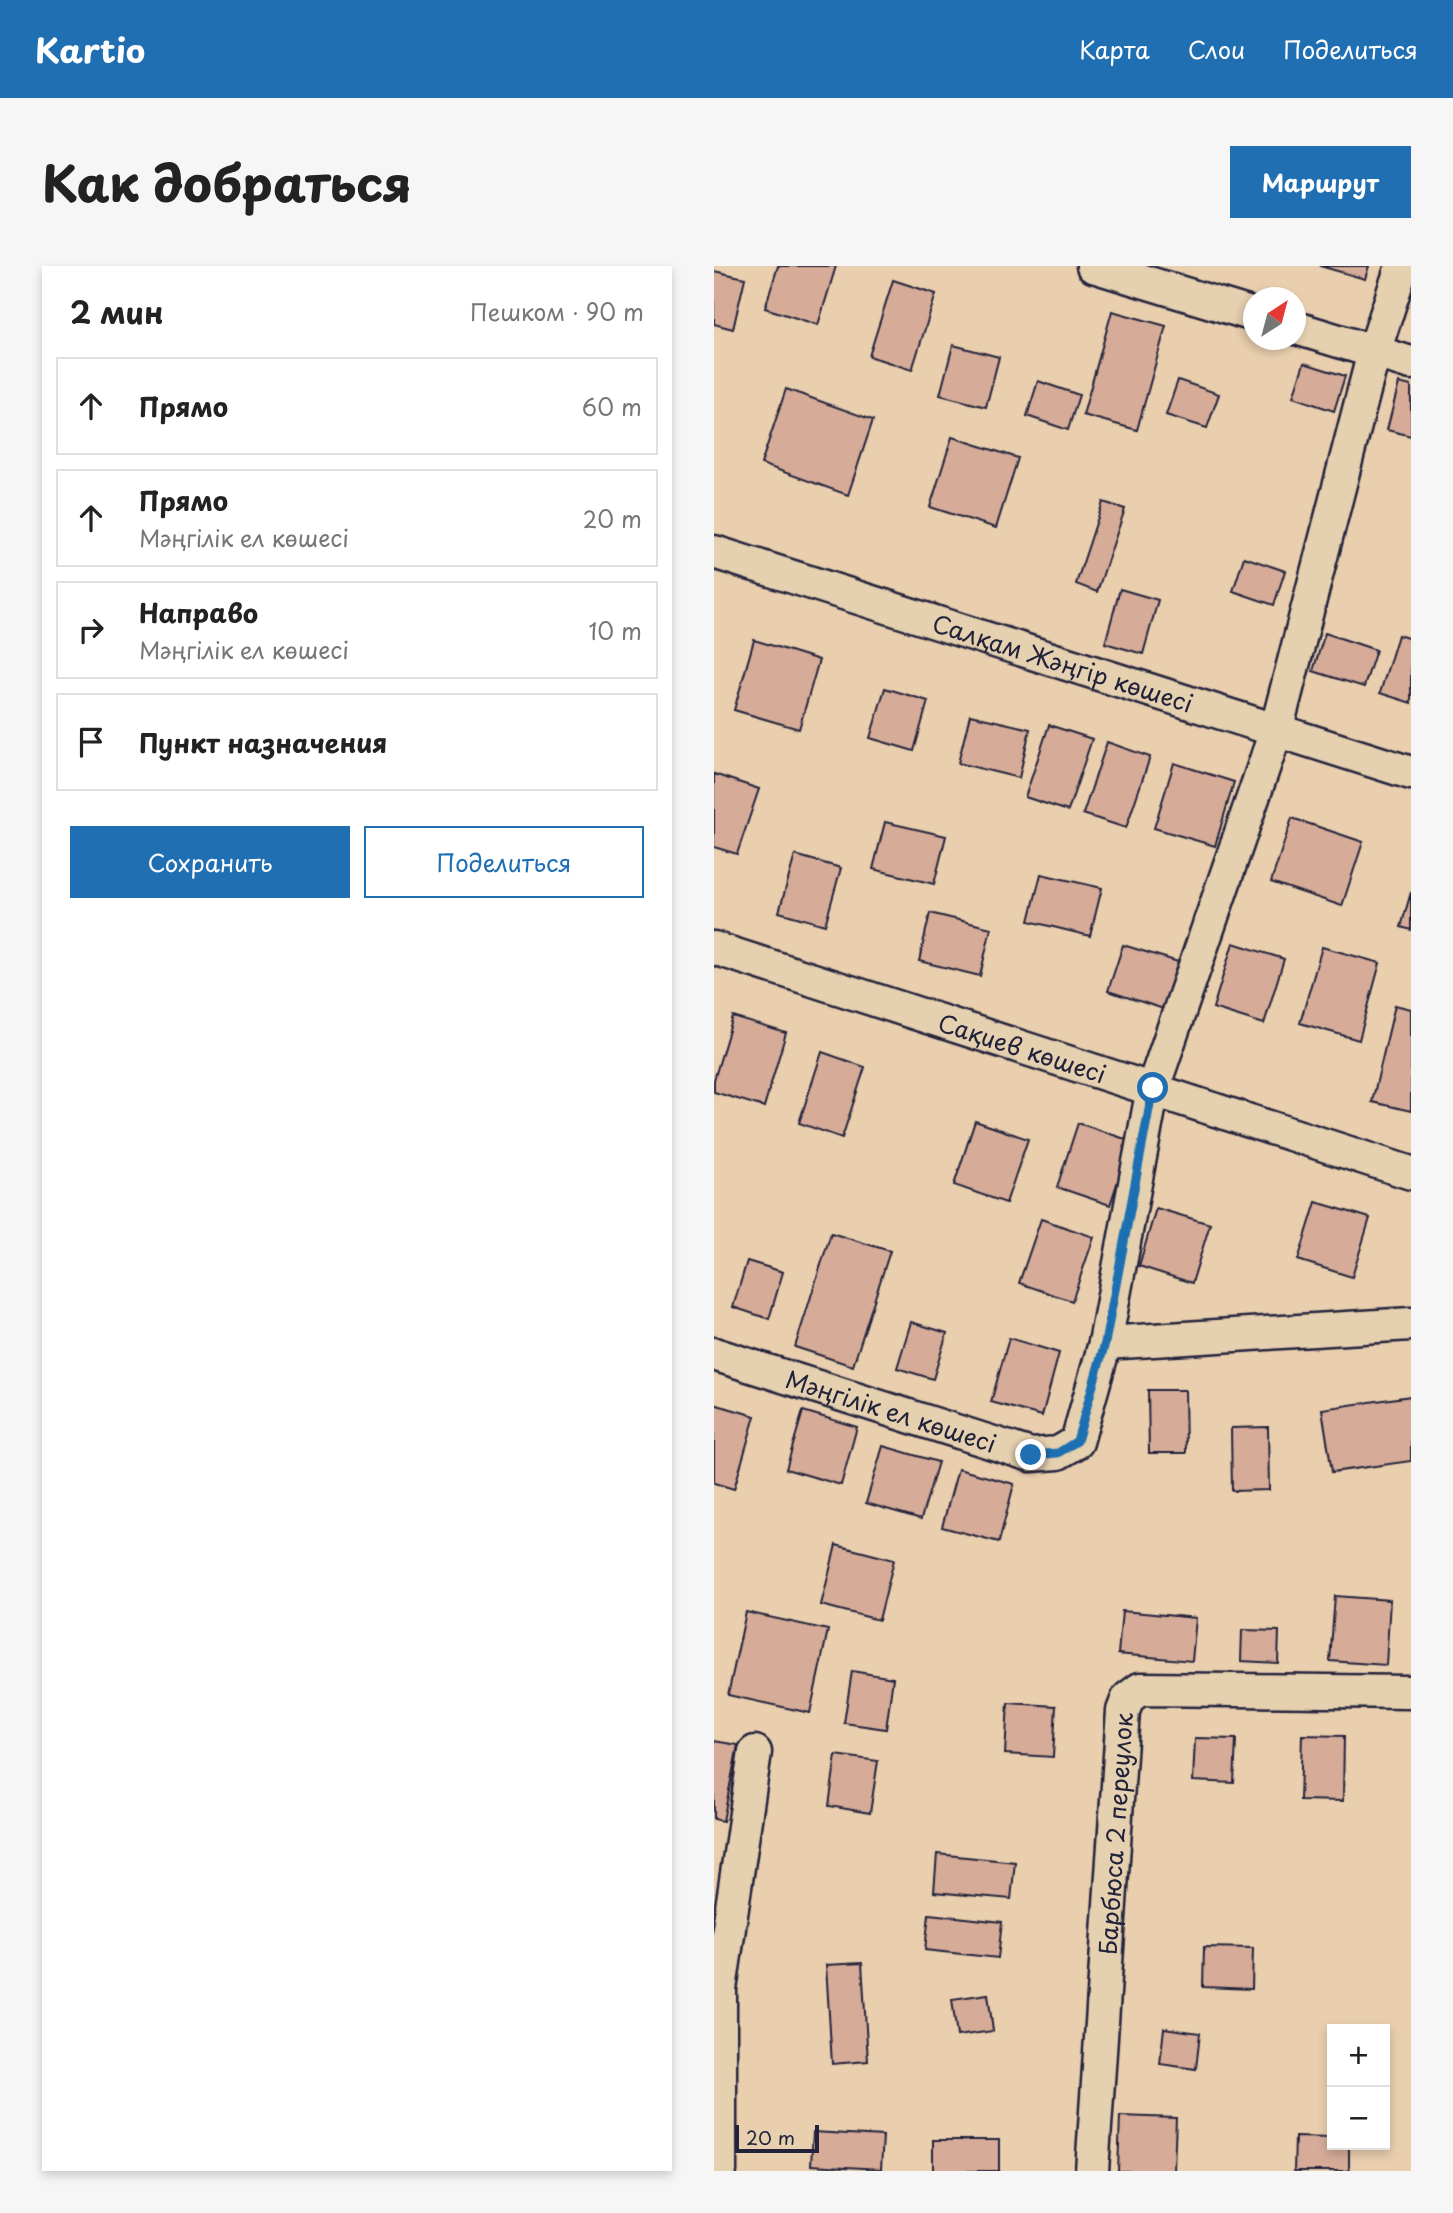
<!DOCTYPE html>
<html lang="ru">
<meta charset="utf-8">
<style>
:root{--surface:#fff;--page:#f6f6f6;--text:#222;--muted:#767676;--line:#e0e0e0;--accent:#1f6fb2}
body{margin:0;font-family:"Playpen Sans",sans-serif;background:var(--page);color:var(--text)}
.controls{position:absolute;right:21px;bottom:21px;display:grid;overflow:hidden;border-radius:0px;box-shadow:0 4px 10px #0003}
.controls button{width:63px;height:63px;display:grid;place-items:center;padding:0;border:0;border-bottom:2px solid var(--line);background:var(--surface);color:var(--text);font:35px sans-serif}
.compass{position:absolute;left:529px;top:21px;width:63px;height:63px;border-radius:50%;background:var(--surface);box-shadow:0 4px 10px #0003;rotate:36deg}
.scale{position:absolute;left:21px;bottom:18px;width:84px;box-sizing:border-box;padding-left:7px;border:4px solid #22223b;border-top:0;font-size:19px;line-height:24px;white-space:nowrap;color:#22223b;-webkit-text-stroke:5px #e5d0af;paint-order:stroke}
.stop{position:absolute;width:21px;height:21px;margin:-16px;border:5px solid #1f6fb2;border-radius:50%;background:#fff}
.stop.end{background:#1f6fb2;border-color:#fff;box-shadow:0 2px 7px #0008}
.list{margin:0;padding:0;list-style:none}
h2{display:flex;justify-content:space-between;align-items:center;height:91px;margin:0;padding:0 28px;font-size:30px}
h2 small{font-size:23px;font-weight:400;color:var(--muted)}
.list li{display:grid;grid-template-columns:46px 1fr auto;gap:21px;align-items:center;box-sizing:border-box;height:98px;margin:0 14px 14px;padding:0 14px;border:2px solid var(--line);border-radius:0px}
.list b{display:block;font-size:26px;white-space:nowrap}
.list p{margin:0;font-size:23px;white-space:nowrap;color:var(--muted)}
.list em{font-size:23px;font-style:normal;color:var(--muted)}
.actions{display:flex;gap:14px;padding:21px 28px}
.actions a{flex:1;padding:16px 0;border:2px solid var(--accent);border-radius:0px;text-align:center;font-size:24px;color:var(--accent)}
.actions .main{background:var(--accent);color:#fff}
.icon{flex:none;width:38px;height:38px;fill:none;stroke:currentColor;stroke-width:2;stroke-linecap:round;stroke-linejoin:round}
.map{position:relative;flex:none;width:697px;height:1905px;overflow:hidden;border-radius:0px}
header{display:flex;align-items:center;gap:42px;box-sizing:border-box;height:98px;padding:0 35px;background:var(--accent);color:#fff}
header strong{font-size:33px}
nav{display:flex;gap:38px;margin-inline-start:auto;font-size:24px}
.intro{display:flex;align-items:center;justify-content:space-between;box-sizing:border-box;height:168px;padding:0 42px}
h1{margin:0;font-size:49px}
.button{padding:18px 32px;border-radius:0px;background:var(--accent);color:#fff;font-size:24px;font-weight:700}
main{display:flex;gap:42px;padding:0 42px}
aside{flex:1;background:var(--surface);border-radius:0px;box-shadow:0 4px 10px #0003}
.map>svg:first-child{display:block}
</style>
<header>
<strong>Kartio</strong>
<nav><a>Карта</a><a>Слои</a><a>Поделиться</a></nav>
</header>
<div class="intro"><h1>Как добраться</h1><a class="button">Маршрут</a></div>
<main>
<aside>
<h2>2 мин<small>Пешком · 90 m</small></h2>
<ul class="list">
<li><svg class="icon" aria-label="ahead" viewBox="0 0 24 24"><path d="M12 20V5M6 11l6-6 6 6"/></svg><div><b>Прямо</b></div><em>60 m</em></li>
<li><svg class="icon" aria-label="ahead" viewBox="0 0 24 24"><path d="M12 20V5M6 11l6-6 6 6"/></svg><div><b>Прямо</b><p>Мәңгілік ел көшесі</p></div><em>20 m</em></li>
<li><svg class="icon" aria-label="right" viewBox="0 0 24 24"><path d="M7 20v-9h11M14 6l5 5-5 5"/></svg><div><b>Направо</b><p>Мәңгілік ел көшесі</p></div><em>10 m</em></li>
<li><svg class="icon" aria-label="arrive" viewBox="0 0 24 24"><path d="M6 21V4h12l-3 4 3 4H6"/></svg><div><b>Пункт назначения</b></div></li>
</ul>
<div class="actions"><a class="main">Сохранить</a><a>Поделиться</a></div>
</aside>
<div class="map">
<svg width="697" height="1905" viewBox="0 0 697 1905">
<rect width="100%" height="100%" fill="#eacfaf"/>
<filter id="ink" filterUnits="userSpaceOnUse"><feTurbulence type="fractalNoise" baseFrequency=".0143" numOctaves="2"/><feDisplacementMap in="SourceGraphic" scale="14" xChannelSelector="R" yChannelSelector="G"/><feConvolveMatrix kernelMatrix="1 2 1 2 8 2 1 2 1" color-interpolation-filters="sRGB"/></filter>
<g filter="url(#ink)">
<g fill="#d6ac99" stroke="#22223b" stroke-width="2">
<polygon points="64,0 122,0 104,59 51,42"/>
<polygon points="606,0 655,0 651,13"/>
<polygon points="0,5 31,12 19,63 0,58"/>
<polygon points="179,14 222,28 198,104 155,90"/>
<polygon points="398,45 452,60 423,164 369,149"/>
<polygon points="239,79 285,91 272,141 226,129"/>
<polygon points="590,97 631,110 620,145 579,131"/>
<polygon points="464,114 505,128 493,162 452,149"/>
<polygon points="324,115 365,129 354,164 313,150"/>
<polygon points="685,117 697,120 697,170 673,164"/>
<polygon points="72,123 159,154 134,229 47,198"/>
<polygon points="238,171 304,192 282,262 216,241"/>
<polygon points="389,236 411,243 383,326 362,318"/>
<polygon points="530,291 571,305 560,339 519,325"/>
<polygon points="406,323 444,334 429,388 391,377"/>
<polygon points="611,367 662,384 650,421 599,405"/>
<polygon points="684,369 697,373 697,437 666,427"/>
<polygon points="40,374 105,394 85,463 20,444"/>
<polygon points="171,422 214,435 200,485 156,472"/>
<polygon points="256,449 316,463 305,512 244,497"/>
<polygon points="335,459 378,473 354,545 311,531"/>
<polygon points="393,476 436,491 412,562 369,548"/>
<polygon points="460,497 520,516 501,580 440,562"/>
<polygon points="0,508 45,523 23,588 0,581"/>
<polygon points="578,552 649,576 628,640 557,616"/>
<polygon points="171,556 232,570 220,618 159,603"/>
<polygon points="81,589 127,602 111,659 65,646"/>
<polygon points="327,608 388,622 376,670 315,655"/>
<polygon points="697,626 697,664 687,661"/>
<polygon points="216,647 277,662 266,710 205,695"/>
<polygon points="519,677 570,693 550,758 499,742"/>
<polygon points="409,679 474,699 459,746 394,725"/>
<polygon points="608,681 666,697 645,774 586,757"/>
<polygon points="681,739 697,743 697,845 658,836"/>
<polygon points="19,751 72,767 50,841 0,826 0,814"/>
<polygon points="108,786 151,801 128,872 85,857"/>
<polygon points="261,855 314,873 292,937 240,919"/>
<polygon points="364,857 417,875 396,939 343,921"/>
<polygon points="602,936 656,952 638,1011 584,994"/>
<polygon points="442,942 496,958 478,1017 425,1000"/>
<polygon points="327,953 380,971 358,1035 305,1017"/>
<polygon points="117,967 176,985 139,1100 81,1081"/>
<polygon points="33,995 69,1006 55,1053 19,1041"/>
<polygon points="197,1056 233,1067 219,1113 183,1102"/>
<polygon points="295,1072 345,1087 328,1150 277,1136"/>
<polygon points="434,1124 471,1124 472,1187 435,1187"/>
<polygon points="697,1130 697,1195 618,1206 608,1143"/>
<polygon points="0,1138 41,1150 20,1223 0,1217"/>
<polygon points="89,1145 143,1161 127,1219 72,1203"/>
<polygon points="554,1161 555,1224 518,1225 517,1162"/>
<polygon points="169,1180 224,1196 207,1253 152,1237"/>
<polygon points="244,1203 300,1218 285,1276 228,1261"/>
<polygon points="122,1279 180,1294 165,1354 107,1339"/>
<polygon points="621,1330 676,1334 672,1399 616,1395"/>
<polygon points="408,1345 482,1352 478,1395 404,1388"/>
<polygon points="32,1346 114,1364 96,1447 14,1429"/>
<polygon points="528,1364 565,1365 564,1397 527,1395"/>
<polygon points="138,1405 179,1412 172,1463 130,1457"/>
<polygon points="294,1437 342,1440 339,1491 291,1488"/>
<polygon points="588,1469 630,1470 629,1535 586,1534"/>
<polygon points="481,1472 522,1473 520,1517 479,1515"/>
<polygon points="0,1475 24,1479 9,1555 0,1553"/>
<polygon points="122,1489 164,1495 156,1547 115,1540"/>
<polygon points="223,1588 301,1596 297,1633 220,1626"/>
<polygon points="215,1648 288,1656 284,1692 211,1684"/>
<polygon points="490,1681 539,1682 538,1723 489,1721"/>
<polygon points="148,1697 154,1795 118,1798 112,1699"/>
<polygon points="274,1728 279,1765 243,1770 238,1733"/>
<polygon points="450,1762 486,1767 482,1803 446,1798"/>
<polygon points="406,1850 462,1852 460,1905 404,1905"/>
<polygon points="99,1866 169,1870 167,1903 97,1899"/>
<polygon points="581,1871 618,1872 618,1879 635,1879 635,1905 580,1905"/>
<rect x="219" y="1874" width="66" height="31"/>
</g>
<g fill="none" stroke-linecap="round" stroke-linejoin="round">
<defs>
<g id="minor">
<polyline points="379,0 540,49"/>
<polyline points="582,62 697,97"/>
<path id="s1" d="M 0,286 L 697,507"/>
<path id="s2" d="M 0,682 L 697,907"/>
<polyline points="391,1077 439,822 562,465 660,86 688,0"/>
<path id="s3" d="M 0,1088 L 317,1189 L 344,1187 L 363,1176 L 391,1077 L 697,1058"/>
<polyline points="6,1905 6,1723 41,1486"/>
<path id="s4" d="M 378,1905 L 409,1445 L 414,1432 L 426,1423 L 697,1426"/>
</g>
</defs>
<use href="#minor" stroke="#22223b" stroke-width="37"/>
<use href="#minor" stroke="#e5d0af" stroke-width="32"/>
</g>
</g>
<g fill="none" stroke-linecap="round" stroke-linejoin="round" filter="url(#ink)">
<polyline stroke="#1f6fb2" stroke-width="9" points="317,1189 344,1187 363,1175 391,1077 439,822"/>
</g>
<g text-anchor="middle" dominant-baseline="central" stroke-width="5" stroke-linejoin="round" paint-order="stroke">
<g font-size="24" fill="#22223b" stroke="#e5d0af">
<text stroke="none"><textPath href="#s1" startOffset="366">Салқам Жәңгір көшесі</textPath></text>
<text stroke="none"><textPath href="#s2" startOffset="324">Сақиев көшесі</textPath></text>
<text stroke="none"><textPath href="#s3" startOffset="186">Мәңгілік ел көшесі</textPath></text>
<text stroke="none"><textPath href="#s4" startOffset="338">Барбюса 2 переулок</textPath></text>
</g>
</g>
</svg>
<div class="controls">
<button>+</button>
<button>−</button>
</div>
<svg class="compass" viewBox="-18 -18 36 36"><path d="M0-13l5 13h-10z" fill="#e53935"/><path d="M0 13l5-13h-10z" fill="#767676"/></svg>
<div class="scale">20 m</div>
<div class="stop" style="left:439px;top:822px"></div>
<div class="stop end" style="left:317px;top:1189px"></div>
</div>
</main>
